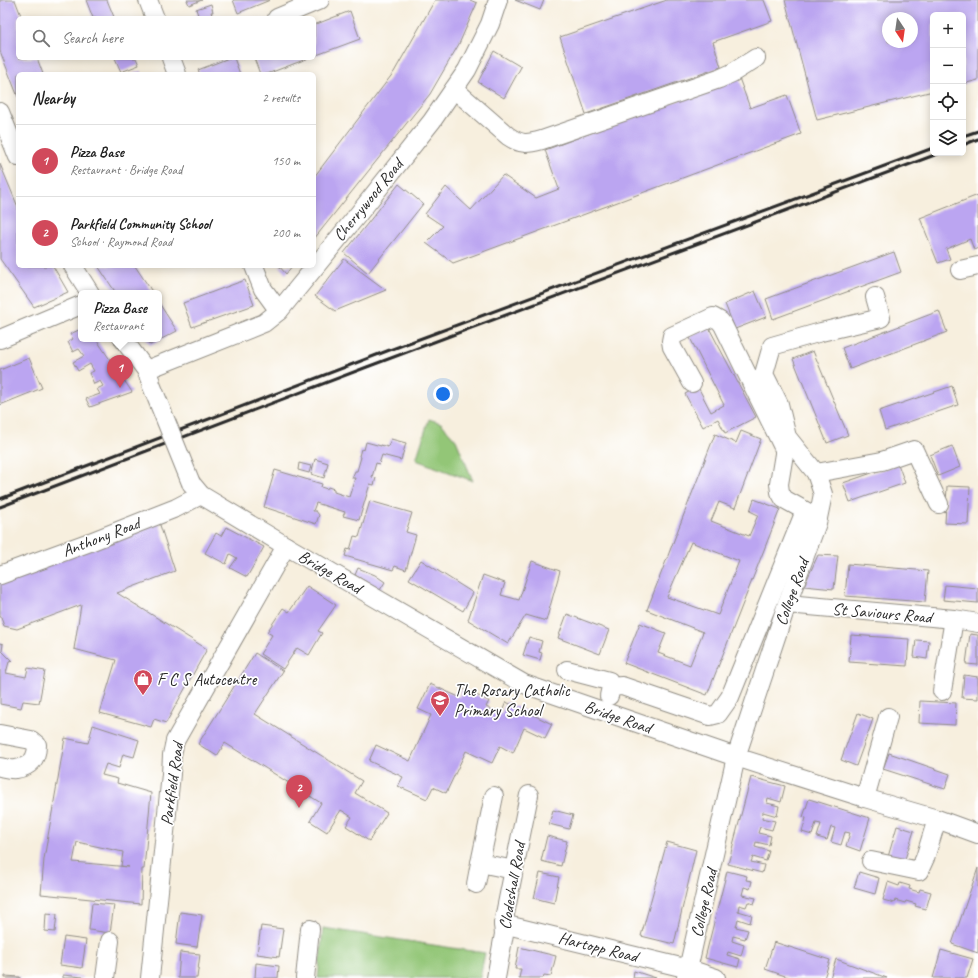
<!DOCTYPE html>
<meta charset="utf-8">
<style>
:root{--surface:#fff;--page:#f2f2f2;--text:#222;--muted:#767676;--line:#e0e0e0;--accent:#d1495b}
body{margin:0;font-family:Caveat,sans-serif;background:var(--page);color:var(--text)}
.controls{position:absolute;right:12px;top:12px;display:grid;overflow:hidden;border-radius:6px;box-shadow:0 2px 10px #0003}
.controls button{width:36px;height:36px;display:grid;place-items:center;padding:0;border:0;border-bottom:1px solid var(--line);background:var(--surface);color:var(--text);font:20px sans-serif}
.compass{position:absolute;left:882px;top:12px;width:36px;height:36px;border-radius:50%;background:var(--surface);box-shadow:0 2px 10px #0003;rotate:167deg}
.you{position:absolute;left:443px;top:394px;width:14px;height:14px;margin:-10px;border:3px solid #fff;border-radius:50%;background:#1a73e8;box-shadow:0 0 0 6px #1a73e833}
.badge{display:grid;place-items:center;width:26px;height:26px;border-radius:50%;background:var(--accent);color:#fff;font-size:13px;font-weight:700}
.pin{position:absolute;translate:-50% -33px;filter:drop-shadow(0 1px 2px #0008)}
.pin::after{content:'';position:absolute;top:21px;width:14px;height:12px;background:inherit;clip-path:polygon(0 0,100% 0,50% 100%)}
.popup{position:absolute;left:78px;top:290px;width:84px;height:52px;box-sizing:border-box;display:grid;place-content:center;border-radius:6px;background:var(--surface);filter:drop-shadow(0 1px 3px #0005);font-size:13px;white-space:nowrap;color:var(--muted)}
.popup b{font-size:15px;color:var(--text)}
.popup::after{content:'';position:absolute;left:50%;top:100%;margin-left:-8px;border:8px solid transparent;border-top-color:var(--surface)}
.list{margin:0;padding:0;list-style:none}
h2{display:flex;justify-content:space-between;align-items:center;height:52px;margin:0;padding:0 16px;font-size:17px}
h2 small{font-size:13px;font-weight:400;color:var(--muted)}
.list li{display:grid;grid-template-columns:26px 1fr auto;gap:12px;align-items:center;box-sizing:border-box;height:72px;padding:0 16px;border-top:1px solid var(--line)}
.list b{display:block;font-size:15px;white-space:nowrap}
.list p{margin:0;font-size:13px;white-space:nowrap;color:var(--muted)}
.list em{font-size:13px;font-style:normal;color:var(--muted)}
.icon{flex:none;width:22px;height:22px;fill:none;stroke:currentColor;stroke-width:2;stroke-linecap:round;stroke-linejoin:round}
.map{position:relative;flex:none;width:978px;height:978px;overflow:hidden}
.search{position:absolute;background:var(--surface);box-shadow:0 2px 10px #0003;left:16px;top:16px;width:300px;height:44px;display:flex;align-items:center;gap:10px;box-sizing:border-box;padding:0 14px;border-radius:6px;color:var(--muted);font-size:15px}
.panel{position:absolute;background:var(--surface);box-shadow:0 2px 10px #0003;left:16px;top:72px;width:300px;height:196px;border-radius:6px}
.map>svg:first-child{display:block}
</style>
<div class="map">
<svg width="978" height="978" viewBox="0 0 978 978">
<rect width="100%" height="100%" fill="#fff"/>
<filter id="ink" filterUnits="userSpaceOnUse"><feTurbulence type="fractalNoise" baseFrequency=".025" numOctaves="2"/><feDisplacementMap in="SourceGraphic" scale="8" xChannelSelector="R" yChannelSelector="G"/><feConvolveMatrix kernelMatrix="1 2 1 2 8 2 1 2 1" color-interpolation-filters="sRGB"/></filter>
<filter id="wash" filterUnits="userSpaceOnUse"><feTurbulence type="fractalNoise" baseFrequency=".012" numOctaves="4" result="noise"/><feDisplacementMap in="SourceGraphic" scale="16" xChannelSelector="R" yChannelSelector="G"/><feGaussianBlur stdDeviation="0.9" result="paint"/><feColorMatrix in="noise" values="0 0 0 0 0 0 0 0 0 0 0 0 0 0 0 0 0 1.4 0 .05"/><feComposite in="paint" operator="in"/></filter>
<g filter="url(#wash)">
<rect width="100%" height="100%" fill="#f7efde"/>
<g fill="#93c677" stroke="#5f7851">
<polygon points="429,419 441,423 456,440 473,481 416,460"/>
<polygon points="323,928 485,953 480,978 318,978"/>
</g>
<g id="blocks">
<g fill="#bba5f1" fill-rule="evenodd">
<polygon points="0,0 15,0 22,18 18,18 18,58 37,58 43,74 18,74 18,97 0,51"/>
<polygon points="86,0 107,0 114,17 110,18 93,18"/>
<polygon points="187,0 202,0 189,5"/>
<polygon points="233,0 270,0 238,13"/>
<polygon points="435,0 470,0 477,3 459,44 430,94 314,239 314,177 394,72"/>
<polygon points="515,0 544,0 540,10"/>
<polygon points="667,0 764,0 772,21 713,42 721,67 586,114 560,37"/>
<path d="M 785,0 L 978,0 L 978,80 L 963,84 L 963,15 L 933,15 L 933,91 L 817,120 ZM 888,18 L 912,18 L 912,42 L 888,42 Z"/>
<polygon points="211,4 213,12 211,12 213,18 190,18 198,15 196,9"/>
<polygon points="350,11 360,39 314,56 314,25"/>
<polygon points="494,51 521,67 504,98 478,82"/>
<polygon points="115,58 136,58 139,65 121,72"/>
<polygon points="229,58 234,58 240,74 200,74 198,70"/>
<polygon points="254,58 309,58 267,74 260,74"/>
<polygon points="141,71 142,74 132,74"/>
<polygon points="739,78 750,108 787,95 801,134 453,263 426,243 443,226 425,214 446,187 471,210 503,175 536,198 559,189 545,150"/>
<polygon points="0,164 18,207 18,266 53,266 68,292 34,307 0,259"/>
<polygon points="399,184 423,204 368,273 344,253"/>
<polygon points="978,195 978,248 974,250 970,239 946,249 950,259 938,263 920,218"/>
<polygon points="894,252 901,272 773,319 766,299"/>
<polygon points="344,259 386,290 335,311 315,296"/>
<polygon points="98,266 135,266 153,293 116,293"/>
<polygon points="279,266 292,266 286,274"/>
<polygon points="245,280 254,305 192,327 183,303"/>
<polygon points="755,291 766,317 735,329 725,304"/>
<polygon points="159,303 177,331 150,345 146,339 159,339"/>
<polygon points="939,311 947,332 850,369 842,348"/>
<polygon points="708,326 756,417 725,433 718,419 703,427 685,394 698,387 711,412 724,405 689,336"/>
<polygon points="81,329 81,339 96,339 132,392 90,407 86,399 100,394 97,389 103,386 100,381 94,384 89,373 94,371 90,364 78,371 73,362 84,356 79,349 73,352 68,342 73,339 70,334"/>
<polygon points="813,351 848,435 827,443 793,359"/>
<polygon points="29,358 42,388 0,405 0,370"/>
<polygon points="952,386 958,405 885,430 879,411"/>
<path d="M 741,431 L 761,439 L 735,508 L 719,502 L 711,521 L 749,536 L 758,515 L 750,511 L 754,499 L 780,509 L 707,695 L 624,663 L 640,623 L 666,633 L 658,653 L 690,665 L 703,632 L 647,610 L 715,434 L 736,443 ZM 691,542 L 739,561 L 718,615 L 667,597 Z"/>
<polygon points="391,439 406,443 401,460 382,455 379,464 376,463 372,477 376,478 374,485 370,484 359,520 343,516 345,512 316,503 313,511 316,511 319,515 316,524 264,507 275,470 322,484 321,487 327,489 328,487 334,489 334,492 349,497 355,478 352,478 355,471 357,471 361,457 359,456 361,449 364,450 366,442 381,446 381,445 388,447"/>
<polygon points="952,446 960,467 938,476 930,455"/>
<polygon points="315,459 328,463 324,478 311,474"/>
<polygon points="299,463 311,466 309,473 298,470"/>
<polygon points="898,464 905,483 850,502 843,483"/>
<polygon points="947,486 970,487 968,524 945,523"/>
<polygon points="370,501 412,513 406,532 416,535 406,570 395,566 393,570 345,556 347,549 350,550 354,536 359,537"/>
<polygon points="159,522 175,571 117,593 207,649 166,723 154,719 151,727 100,713 116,660 74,649 81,605 17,629 4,626 0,615 0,583"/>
<polygon points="226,527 264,547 247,577 230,568 237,558 230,554 226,564 205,553 216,533 221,536"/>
<polygon points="818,555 838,556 834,589 804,586"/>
<polygon points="421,560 473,593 463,611 409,579"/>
<polygon points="532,561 560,571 546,621 526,615 508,644 468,620 483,575 505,583 501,595 519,600"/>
<polygon points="848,564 928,571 925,602 845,596"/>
<polygon points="358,568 375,575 385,582 380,590 355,575"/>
<polygon points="945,585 978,588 978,603 943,600"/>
<polygon points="307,586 336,605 318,631 322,633 309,655 297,648 283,669 260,654 272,635 267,632 283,608 289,612"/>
<polygon points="567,614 609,630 600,654 558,638"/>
<polygon points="970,634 978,635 978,665 966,664"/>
<polygon points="851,635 909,639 907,666 849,662"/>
<polygon points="529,637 542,641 539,652 542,653 540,660 523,655"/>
<polygon points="916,640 929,641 927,659 914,657"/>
<polygon points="0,643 3,644 2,651 12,661 9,662 6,673 26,677 28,668 45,671 39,703 23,701 21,708 0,704"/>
<polygon points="255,653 283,671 255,714 362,781 355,793 387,813 369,841 346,826 352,817 341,810 327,832 310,821 321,803 225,743 217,756 198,744"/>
<polygon points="964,675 978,677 978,699 962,698"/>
<polygon points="430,684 459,697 463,689 489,701 486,707 501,714 506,702 552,724 545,738 524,728 513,753 500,746 492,763 466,751 446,793 433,787 427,799 398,786 403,777 369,761 376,745 410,761 431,715 418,709"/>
<polygon points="920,701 956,703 955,725 919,723"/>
<polygon points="858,713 873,719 856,766 841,760"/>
<path d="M 93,725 L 139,740 L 134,757 L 123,754 L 119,768 L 106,764 L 102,775 L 118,779 L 117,783 L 151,793 L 144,869 L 142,869 L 141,904 L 41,894 L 44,859 L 65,738 L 88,743 ZM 77,842 L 123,852 L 121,866 L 129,867 L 73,862 Z"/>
<polygon points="889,753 950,774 945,789 883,769"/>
<polygon points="751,777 785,786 781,802 768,798 767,803 779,806 777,816 763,812 762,818 775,821 772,830 760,827 758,833 771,836 769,845 756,842 755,847 769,851 766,861 753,857 751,862 764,865 762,873 728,864"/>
<polygon points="809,799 870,818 860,851 846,846 850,833 845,832 841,845 831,842 835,828 831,827 827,840 817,837 821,824 816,823 812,835 802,832 806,818 803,817"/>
<polygon points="553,810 573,815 569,829 549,824"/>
<polygon points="897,826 914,831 904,862 888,857"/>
<polygon points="547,836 567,841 561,866 541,861"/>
<polygon points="667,842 696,850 674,944 641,936"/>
<polygon points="978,868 978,953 952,944"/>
<polygon points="727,871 747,876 746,880 752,881 750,889 744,887 742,895 756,898 754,904 748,902 746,907 739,905 738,911 752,915 750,923 738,919 736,927 748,930 745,939 733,936 732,941 744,945 741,956 728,952 727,955 740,959 738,967 705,958"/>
<polygon points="859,872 879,878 875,894 854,888"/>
<polygon points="540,873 559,877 554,903 534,898"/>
<polygon points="888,882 899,886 900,883 910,886 909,889 919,892 920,889 931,892 926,909 915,906 916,904 906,901 905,903 895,900 894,903 883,900"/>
<polygon points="92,903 114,905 110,933 89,930"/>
<polygon points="180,912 202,915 197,947 176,944"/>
<polygon points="46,913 57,914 55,932 45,931"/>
<polygon points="261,926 283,929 279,957 257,954"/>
<polygon points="64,937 86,940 82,968 60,965"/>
<polygon points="774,942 830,960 824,978 791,978 765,969"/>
<polygon points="519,947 556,956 551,976 544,975 543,978 519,978 521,969 515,969"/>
<polygon points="941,950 973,959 967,978 933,978"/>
<polygon points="180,952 200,954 197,978 178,978"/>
<polygon points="836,959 887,978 830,978"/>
<polygon points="256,963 279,966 278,978 255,978"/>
<polygon points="634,971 656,978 633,978"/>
<polygon points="63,975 83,977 83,978 63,978"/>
<polygon points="5,976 20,977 20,978 5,978"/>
</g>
</g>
</g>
<g filter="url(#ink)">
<use href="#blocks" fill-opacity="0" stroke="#918d84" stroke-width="1"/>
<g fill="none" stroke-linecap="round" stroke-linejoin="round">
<defs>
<g id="minor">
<polyline points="148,0 155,18"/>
<polyline points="277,18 320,0"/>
<polyline points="171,58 177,74"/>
<path d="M 454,89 L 508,136 C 521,145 527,144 542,140 L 719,79 L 732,73 L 756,58"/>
<polyline points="0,112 18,157"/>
<polyline points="73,266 90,293"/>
<polyline points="254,266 263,289 279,311"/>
<polyline points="960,270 978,266"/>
<polyline points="0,339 81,305"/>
<polyline points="123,339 146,370 151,382"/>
<polyline points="146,370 264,323 279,311 356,217 432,121 467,70 490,24 498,0"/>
<polyline points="692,383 672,347 671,341 672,336 713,317 720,321 723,325 784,449 784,454 779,484 780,492 784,499 818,518"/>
<polyline points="816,473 882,461 914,450 939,504"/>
<polyline points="191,483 201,495 286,546 524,684 736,757 865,798 937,819 978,834"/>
<polyline points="0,575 90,542 176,508 201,495"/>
<polyline points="787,604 954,619 978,623"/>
<polyline points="567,670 609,681 611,687 609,696"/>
<polyline points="611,687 622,686 710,716 718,714 730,697 805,511"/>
<polyline points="942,691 954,619"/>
<path d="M 0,734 L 31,740 L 37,745 C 37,759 30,767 16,769 C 11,770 5,768 0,767"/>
<polyline points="494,796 480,863 514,870"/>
<polyline points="865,798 888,717"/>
<polyline points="871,861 919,871 925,858 937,819"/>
<polyline points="476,884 480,863"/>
<polyline points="503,924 689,969 716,978"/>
<polyline points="105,978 110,941"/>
<polyline points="150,978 171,774 172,755 175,741 286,546"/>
<polyline points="305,978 310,929"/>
<polyline points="496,978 504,934 503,924 529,795"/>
<polyline points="686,978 736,757 787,604 817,523 823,494 816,473 787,437 779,404 764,374 772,346 821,332 881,318 875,297"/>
</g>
</defs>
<use href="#minor" stroke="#918d84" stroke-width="20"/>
<use href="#minor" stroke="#fff" stroke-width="18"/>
<g stroke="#2b2b2b" stroke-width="3">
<polyline points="963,136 978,131"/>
<polyline points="963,145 978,139"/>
<polyline points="0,499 387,351 933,148"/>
<polyline points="0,507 367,367 940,153"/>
</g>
<defs>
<polyline id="minor-bridge" points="151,384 191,483"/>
</defs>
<use href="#minor-bridge" stroke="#918d84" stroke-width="20" stroke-linecap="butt"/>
<use href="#minor-bridge" stroke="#fff" stroke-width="18"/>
</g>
</g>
<defs>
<symbol id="shop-pin" viewBox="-11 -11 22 30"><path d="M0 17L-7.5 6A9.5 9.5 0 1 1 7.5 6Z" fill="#d1495b" stroke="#fff"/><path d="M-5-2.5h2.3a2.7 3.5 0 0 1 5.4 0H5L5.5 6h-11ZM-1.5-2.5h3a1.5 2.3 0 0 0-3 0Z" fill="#fff"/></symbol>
<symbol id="school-pin" viewBox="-11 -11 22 30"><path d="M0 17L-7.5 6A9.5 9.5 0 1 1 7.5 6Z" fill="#d1495b" stroke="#fff"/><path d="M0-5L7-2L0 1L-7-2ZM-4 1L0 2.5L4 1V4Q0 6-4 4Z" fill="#fff"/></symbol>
</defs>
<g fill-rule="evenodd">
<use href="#shop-pin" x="132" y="668" width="22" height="30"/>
<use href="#school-pin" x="429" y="689" width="22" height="30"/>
</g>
<g text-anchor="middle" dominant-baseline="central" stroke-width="3.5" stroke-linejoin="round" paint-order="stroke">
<g font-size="17" fill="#2b2b2b" stroke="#fff">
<text transform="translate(368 200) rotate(-51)">Cherrywood Road</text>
<text transform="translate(101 537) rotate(-21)">Anthony Road</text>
<text transform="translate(330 572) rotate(30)">Bridge Road</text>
<text transform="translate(792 592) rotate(-70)">College Road</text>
<text transform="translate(882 613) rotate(5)">St Saviours Road</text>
<text transform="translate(618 717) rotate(19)">Bridge Road</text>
<text transform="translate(172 784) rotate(-82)">Parkfield Road</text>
<text transform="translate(512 886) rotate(-80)">Clodeshall Road</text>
<text transform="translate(704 903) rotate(-77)">College Road</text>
<text transform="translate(598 947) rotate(14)">Hartopp Road</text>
</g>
<g font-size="17" fill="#2b2b2b" stroke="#fff" text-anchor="start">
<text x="157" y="679">F C S Autocentre</text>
<text x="454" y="690">The Rosary Catholic<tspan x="454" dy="20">Primary School</tspan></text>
</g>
</g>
</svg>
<div class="controls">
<button>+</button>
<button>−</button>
<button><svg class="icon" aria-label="locate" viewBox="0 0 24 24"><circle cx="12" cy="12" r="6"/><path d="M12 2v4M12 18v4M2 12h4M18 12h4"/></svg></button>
<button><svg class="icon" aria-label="layers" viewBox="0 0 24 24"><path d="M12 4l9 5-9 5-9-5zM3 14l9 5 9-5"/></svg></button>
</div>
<svg class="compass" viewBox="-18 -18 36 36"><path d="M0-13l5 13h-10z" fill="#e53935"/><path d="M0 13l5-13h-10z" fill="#767676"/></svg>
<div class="you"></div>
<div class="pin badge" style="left:120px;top:388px">1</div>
<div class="popup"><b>Pizza Base</b>Restaurant</div>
<div class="pin badge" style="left:299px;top:808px">2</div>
<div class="search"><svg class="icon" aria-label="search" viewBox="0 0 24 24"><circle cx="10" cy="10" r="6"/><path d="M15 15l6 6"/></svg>Search here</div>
<section class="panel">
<h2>Nearby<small>2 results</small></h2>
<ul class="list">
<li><span class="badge">1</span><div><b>Pizza Base</b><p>Restaurant · Bridge Road</p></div><em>150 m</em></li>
<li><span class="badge">2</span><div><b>Parkfield Community School</b><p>School · Raymond Road</p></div><em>200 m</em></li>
</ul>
</section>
</div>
